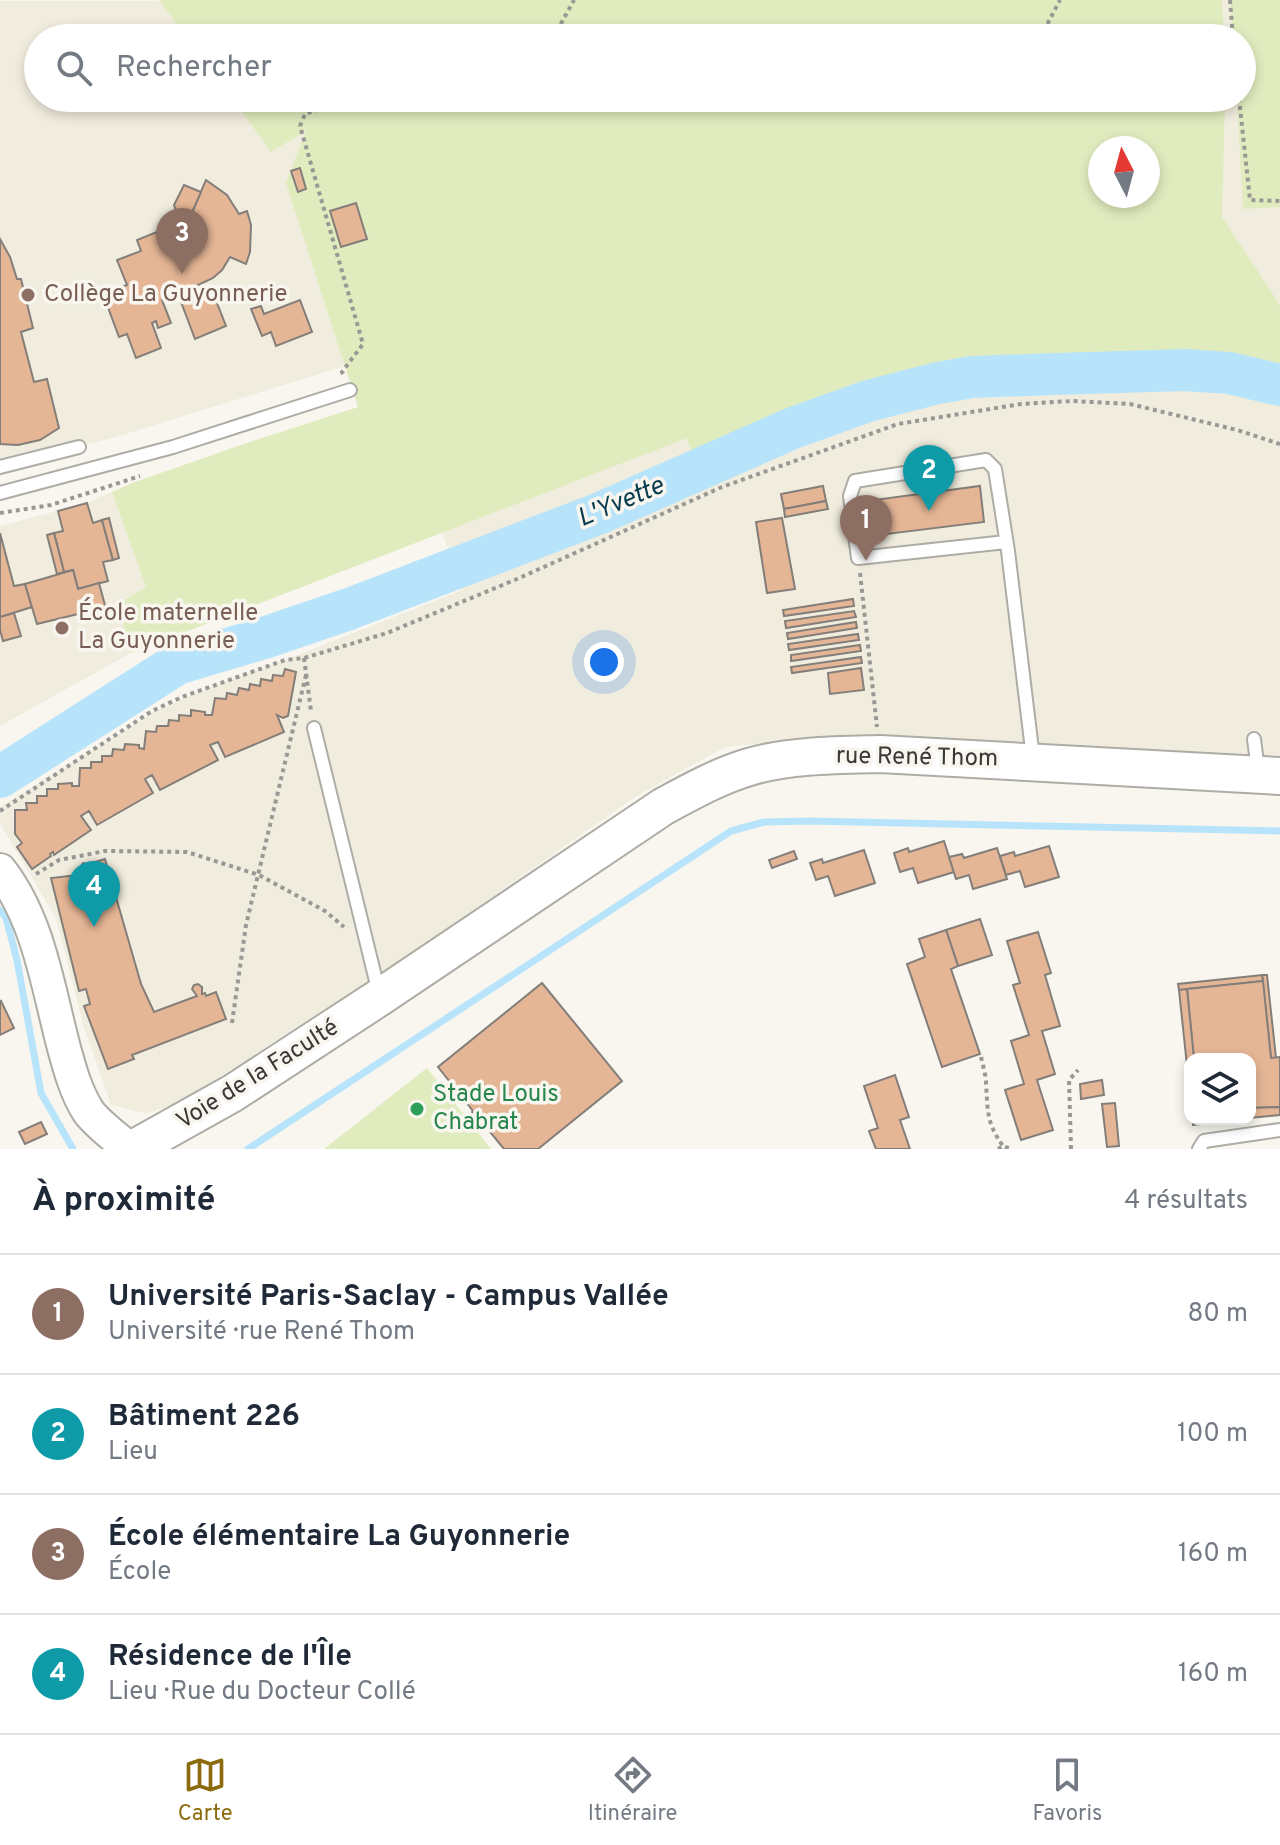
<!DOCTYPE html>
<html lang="fr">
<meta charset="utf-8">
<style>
:root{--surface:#fff;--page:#f6f6f7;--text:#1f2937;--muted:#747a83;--line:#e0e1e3;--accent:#8b6b0c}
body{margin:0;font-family:Overpass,sans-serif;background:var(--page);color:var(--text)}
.controls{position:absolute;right:24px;bottom:24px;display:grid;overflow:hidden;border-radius:16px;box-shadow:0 4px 12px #0003}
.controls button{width:72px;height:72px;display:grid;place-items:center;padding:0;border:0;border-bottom:2px solid var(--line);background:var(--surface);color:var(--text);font:40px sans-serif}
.compass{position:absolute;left:1088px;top:136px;width:72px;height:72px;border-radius:50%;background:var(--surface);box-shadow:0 4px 12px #0003;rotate:354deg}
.you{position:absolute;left:604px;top:662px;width:28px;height:28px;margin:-20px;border:6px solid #fff;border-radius:50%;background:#1a73e8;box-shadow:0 0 0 12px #1a73e833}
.badge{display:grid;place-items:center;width:52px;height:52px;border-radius:50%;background:var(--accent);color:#fff;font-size:26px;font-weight:700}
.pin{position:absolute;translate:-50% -66px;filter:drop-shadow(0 2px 4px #0008)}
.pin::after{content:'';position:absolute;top:42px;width:28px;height:24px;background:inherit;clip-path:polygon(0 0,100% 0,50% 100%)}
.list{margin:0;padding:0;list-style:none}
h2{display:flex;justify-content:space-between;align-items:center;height:104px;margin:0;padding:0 32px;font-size:34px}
h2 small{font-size:26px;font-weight:400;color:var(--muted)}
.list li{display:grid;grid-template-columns:52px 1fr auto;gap:24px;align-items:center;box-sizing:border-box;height:120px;padding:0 32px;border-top:2px solid var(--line)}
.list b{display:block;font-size:30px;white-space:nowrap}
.list p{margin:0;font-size:26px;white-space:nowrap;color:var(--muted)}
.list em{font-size:26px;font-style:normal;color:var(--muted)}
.icon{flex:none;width:44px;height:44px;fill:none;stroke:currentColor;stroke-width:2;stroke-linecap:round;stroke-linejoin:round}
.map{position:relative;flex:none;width:1280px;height:1149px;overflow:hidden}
.search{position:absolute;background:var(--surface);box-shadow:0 4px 12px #0003;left:24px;right:24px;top:24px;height:88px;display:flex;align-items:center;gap:20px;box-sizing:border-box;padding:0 28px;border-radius:44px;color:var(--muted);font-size:30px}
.sheet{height:584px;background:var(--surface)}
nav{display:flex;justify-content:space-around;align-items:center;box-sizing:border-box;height:112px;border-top:2px solid var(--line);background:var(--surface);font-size:22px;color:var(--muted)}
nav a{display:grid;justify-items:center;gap:4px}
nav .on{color:var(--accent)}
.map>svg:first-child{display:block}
</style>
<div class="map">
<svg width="1280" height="1149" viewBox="0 0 1280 1149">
<rect width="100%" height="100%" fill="#f8f6ef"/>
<g fill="#f1edde" fill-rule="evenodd">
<path d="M 1280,0 L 1280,767 L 1199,760 L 830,737 L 725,747 L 638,795 L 427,942 L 188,1098 L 147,1114 L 111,1105 L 84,1028 L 56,918 L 0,824 L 0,807 L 156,711 L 215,685 L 285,660 L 462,590 L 396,396 L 358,407 L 345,366 L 113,438 L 0,463 L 0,1 ZM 38,38 L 1242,38 L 1242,98 L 38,98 ZM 1100,148 L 1148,148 L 1148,196 L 1100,196 Z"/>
<polygon points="112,492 147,587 118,604 131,653 0,726 0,526 87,503"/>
</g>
<g fill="#e0ecbe" fill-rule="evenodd">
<polygon points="159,0 1222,0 1224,38 187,38"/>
<polygon points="1230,0 1280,0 1280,207 1243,209 1237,98 1242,98 1242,38 1233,38"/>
<path d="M 232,98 L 359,98 L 349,105 L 372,98 L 1225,98 L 1222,217 L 1280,305 L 1280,395 L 1175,361 L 984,366 L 831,403 L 693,457 L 687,438 L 131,653 L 118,604 L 146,587 L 112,492 L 132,483 L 244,444 L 358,407 L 286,183 L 306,131 L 271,152 ZM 1100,148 L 1148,148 L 1148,196 L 1100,196 Z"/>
<polygon points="427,1068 491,1149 324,1149"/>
</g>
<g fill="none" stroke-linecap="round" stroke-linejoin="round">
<g stroke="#b8e4fb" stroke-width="7">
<polyline points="0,910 6,918 17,960 41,1093 73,1149"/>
<polyline points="248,1149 731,831 764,822 809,821 1280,831"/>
</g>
<polyline stroke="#b8e4fb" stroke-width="42" points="0,777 177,664 264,638 349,609 598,514 793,428 868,401 938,383 972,377 1056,374 1185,370 1229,373 1280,385"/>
</g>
<g fill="#e5b696" stroke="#847e7a" stroke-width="2">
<polygon points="300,168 306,189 298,192 291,171"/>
<polygon points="206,180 227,195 239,214 247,211 251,225 250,252 246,264 230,257 222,270 213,278 196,286 201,297 213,293 226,326 195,339 178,294 162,300 171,323 158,328 156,321 152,323 161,348 136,358 127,334 119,337 103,294 127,285 117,260 141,251 137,240 189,219"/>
<polygon points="184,185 201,192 189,219 181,223 174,205"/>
<polygon points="356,203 367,239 341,247 330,211"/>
<polygon points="0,239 10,257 17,279 21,279 33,328 21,332 34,382 47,379 59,428 40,440 18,445 0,444"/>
<polygon points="300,300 312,332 276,346 271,332 262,336 251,309 261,306 264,314"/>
<polygon points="823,486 826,501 784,509 781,494"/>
<polygon points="980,486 984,522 879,535 874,500"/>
<polygon points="826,501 828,509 785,517 784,509"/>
<polygon points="87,503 93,523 102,520 113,560 103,562 108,581 78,589 73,570 64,572 54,533 63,531 58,511"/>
<polygon points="109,518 119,558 113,560 102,520"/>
<polygon points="782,518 795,589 767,593 756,522"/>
<polygon points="0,533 14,586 25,584 32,607 0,617"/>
<polygon points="54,533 64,572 57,574 47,535"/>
<polygon points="73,570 78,589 99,583 106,609 80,620 78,614 37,624 25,584"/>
<polygon points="853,599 854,606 784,616 783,610"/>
<polygon points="854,611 856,617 786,628 785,621"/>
<polygon points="14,613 21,636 3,641 0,630 0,617"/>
<polygon points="856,622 857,628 788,639 787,633"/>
<polygon points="858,634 859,640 789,650 788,644"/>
<polygon points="860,645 861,651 791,661 791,655"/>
<polygon points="861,657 862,663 792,673 791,667"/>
<polygon points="861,668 864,690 830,694 828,673"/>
<polygon points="285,669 296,672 288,716 283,718 277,715 284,732 225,757 218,742 210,745 218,760 160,790 152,775 145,779 153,793 97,825 89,811 81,816 91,830 54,855 53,852 50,854 51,856 32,869 17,847 22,843 15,834 15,810 27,810 26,803 37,803 37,796 47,796 47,789 58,789 58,784 72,783 72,786 79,786 80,768 91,768 91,762 102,762 102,756 112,756 113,749 124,750 125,744 139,745 139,748 144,749 146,731 156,732 157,726 168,726 169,720 179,721 179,715 191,716 191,710 205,712 205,715 212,715 215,698 226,699 227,693 237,695 239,688 249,690 250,684 260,686 261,679 272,681 273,675 283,676"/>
<polygon points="944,841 954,872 918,883 913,868 900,872 894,853 908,848 909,852"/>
<polygon points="1049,846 1059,877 1025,887 1020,871 1006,875 1000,856 1014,852 1015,856"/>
<polygon points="997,848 1007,879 973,889 969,875 956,879 949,857 962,854 964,858"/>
<polygon points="864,850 875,883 835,896 828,876 816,880 810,863 822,859 823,863"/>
<polygon points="794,851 797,859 772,868 769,860"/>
<polygon points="105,859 141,984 154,1012 197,996 192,989 194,985 198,984 202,987 202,994 205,993 206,996 216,992 226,1019 132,1055 134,1059 108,1069 84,1006 90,1004 86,989 79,991 51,878 78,875 81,874 80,868 83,863 88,864"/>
<polygon points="980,919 992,955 958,966 946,930"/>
<polygon points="946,930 958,966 951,969 980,1054 942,1067 907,964 925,957 919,939"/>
<polygon points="1038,932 1051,973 1045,975 1060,1026 1042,1031 1055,1074 1037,1080 1053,1130 1021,1140 1005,1090 1024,1084 1011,1041 1029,1035 1013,985 1020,983 1007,941"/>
<polygon points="1262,975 1267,975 1276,1058 1271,1058"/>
<polygon points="1262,975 1263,981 1179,990 1178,984"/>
<polygon points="1263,981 1271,1058 1280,1057 1280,1107 1250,1108 1250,1059 1194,1059 1187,989"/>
<polygon points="542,983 622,1081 538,1149 504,1149 482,1122 481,1123 472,1112 473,1111 438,1067"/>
<polygon points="1187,989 1194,1059 1190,1059 1190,1094 1179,990"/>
<polygon points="1,1001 14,1028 0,1035 0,1002"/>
<polygon points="895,1075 909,1117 900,1120 910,1149 876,1149 869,1131 878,1128 864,1086"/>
<polygon points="1102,1080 1104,1095 1081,1099 1080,1084"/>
<polygon points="1115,1103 1119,1146 1107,1147 1102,1104"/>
<polygon points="1280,1107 1280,1115 1250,1118 1250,1108"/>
<polygon points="1193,1119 1245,1119 1193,1125"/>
<polygon points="41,1122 47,1134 25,1144 19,1132"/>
</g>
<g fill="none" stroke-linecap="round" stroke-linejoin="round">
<defs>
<g id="service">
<polyline points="0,467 79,447"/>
<polyline points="0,493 173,447 350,390"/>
<polyline points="1006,542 858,558 850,496 855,481 986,460 995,469 1008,551 1033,758"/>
<polyline points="314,728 379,993"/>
<polyline points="1254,739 1258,770"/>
<polyline points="1199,1149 1204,1141 1280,1130"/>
</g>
<path id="tertiary" d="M 0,870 C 39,920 48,988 64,1048 C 70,1070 76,1092 88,1111 C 97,1124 117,1138 129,1149"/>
<path id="secondary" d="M 133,1149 L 233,1093 L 380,997 L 664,806 C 692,791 719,776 749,767 C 789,755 839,755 880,754 L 1280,776"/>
</defs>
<use href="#service" stroke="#adaca5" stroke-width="16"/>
<use href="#tertiary" stroke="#adaca5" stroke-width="36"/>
<use href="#secondary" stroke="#adaca5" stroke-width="40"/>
<g stroke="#9a9894" stroke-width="4" stroke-dasharray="4 4" stroke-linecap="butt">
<polyline points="1230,0 1233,38"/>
<polyline points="553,38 574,0"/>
<polyline points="1040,38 1060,0"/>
<polyline points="1239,98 1250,200 1280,201"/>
<polyline points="343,374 342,372 363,344 300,126 305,114 355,98"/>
<polyline points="0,513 51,505 140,476"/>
<polyline points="860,573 877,727"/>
<polyline points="304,658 311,711"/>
<polyline points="0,811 152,711 182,697 285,660 304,658 387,633 517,579 722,487 898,424 1021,404 1072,401 1130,404 1237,430 1280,444"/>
<polyline points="36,874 59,860 105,851 187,852 259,875 325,911 344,927"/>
<polyline points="232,1023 246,925 306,675"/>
<path d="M 981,1057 C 983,1066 986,1075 986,1084 C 988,1111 986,1122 1003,1146"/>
<polyline points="998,1149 1003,1146 1011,1149"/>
<polyline points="1071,1149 1069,1080 1078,1070"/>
</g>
<use href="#service" stroke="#fff" stroke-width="12"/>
<use href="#tertiary" stroke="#fff" stroke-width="32"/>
<use href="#secondary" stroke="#fff" stroke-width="36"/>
</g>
<g fill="#8d6e63" stroke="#f8f6ef" stroke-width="3">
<circle cx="28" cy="295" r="8"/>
<circle cx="62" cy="628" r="8"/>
</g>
<circle fill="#2e9e5b" stroke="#f8f6ef" stroke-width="3" cx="417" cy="1109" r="8"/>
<g text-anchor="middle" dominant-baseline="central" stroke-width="7" stroke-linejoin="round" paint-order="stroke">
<g font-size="24" fill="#785e54" stroke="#f8f6ef" text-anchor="start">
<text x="44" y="295">Collège La Guyonnerie</text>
<text x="78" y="614">École maternelle<tspan x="78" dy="28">La Guyonnerie</tspan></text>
</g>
<g font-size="24" fill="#3a3937" stroke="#f8f6ef">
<text transform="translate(917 758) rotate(1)">rue René Thom</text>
<text transform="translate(258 1075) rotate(-32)">Voie de la Faculté</text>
</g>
<g font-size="24" fill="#27864d" stroke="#f8f6ef" text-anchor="start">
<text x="433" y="1095">Stade Louis<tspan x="433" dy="28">Chabrat</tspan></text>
</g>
<g font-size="26" font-style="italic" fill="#093b4e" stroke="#f8f6ef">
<text transform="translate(621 503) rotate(-23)">L'Yvette</text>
</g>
</g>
</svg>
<div class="controls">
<button><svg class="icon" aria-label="layers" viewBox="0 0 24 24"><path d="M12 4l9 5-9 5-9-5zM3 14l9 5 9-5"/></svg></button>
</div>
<svg class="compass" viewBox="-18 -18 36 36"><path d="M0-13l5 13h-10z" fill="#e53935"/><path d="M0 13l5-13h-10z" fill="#747a83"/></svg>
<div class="you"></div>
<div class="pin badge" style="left:866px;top:561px;background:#8d6e63">1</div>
<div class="pin badge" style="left:929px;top:511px;background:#0f9aa8">2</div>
<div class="pin badge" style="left:182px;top:274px;background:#8d6e63">3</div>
<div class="pin badge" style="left:94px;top:927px;background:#0f9aa8">4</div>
<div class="search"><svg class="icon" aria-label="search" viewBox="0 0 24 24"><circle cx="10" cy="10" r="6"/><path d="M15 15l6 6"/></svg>Rechercher</div>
</div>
<section class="sheet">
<h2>À proximité<small>4 résultats</small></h2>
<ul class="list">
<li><span class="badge" style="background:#8d6e63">1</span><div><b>Université Paris-Saclay - Campus Vallée</b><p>Université · rue René Thom</p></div><em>80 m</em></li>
<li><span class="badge" style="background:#0f9aa8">2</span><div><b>Bâtiment 226</b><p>Lieu</p></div><em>100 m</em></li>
<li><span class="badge" style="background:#8d6e63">3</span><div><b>École élémentaire La Guyonnerie</b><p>École</p></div><em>160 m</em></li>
<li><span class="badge" style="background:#0f9aa8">4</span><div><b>Résidence de l'Île</b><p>Lieu · Rue du Docteur Collé</p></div><em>160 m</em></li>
</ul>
</section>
<nav>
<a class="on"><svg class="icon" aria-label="map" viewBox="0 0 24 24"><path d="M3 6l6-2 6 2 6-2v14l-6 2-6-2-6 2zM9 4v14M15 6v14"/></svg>Carte</a>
<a><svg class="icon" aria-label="directions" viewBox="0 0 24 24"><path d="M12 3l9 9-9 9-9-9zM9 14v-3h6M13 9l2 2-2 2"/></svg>Itinéraire</a>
<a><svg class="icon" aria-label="saved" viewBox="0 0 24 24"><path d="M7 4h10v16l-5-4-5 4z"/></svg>Favoris</a>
</nav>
